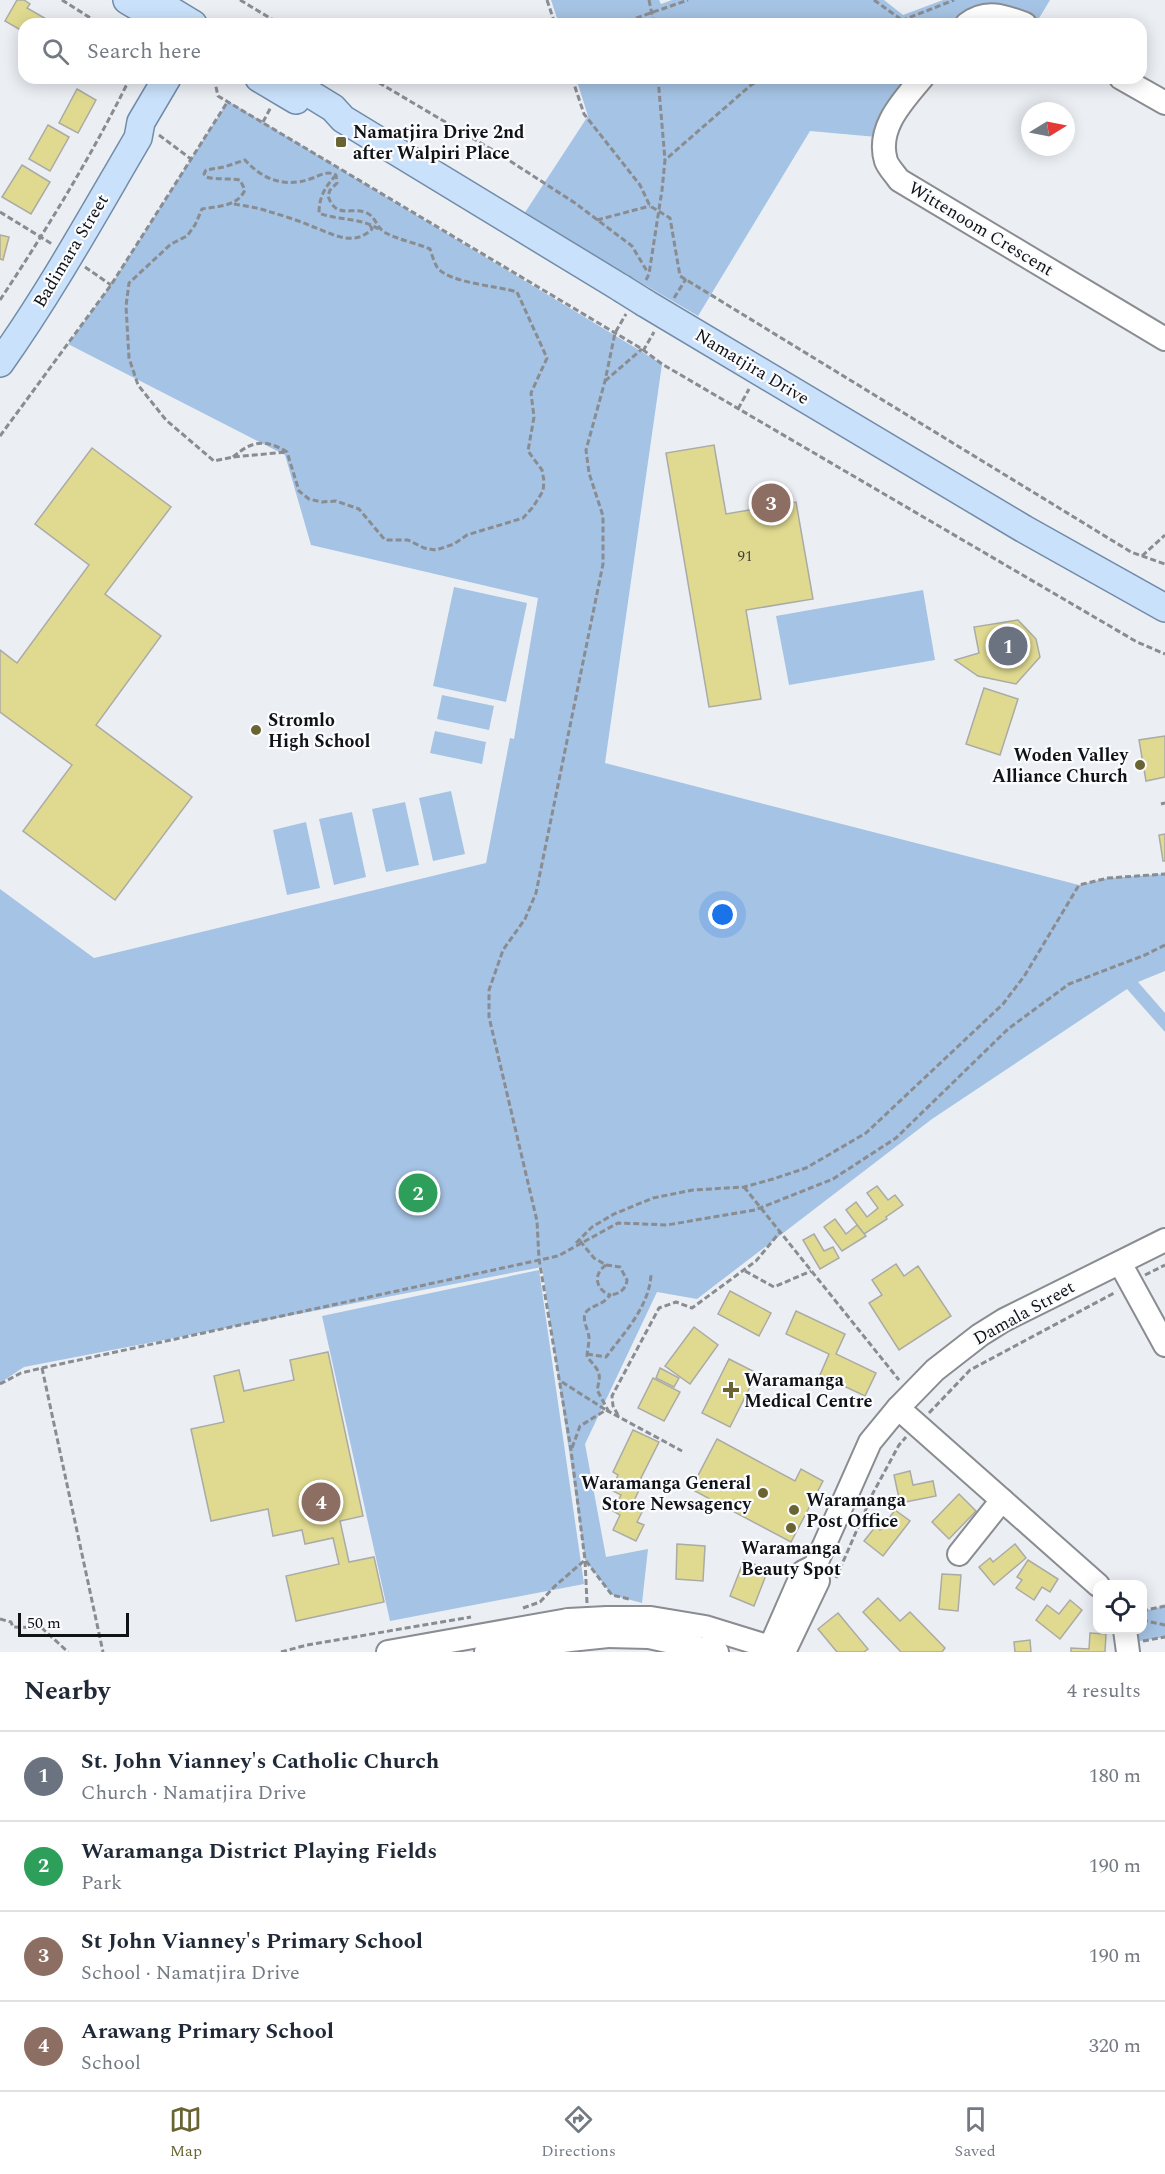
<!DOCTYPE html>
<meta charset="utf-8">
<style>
:root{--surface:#fff;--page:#f2f2f3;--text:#1f2937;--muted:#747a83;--line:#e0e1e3;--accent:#696431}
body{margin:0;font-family:Spectral,serif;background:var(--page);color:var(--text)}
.controls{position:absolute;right:18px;bottom:18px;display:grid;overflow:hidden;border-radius:12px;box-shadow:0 3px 15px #0003}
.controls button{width:54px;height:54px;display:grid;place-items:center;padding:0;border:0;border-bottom:2px solid var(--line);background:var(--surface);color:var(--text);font:30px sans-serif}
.compass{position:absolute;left:1021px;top:102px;width:54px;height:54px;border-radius:50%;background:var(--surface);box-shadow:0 3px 15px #0003;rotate:80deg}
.scale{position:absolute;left:18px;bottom:15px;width:111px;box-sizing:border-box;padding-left:6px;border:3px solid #111214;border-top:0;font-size:16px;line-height:21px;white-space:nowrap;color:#111214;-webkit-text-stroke:4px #fafcff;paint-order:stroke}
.you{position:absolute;left:723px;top:915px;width:21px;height:21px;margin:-15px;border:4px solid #fff;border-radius:50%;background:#1a73e8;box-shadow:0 0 0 9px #1a73e833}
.badge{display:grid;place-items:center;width:39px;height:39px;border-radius:50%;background:var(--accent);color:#fff;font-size:20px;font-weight:700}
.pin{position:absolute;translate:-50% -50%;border:3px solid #fff;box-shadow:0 2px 6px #0006}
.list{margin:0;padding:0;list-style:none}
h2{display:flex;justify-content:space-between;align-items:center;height:78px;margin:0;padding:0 24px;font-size:26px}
h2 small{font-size:20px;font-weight:400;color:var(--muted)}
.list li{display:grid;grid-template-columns:39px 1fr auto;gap:18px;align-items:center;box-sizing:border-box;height:90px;padding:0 24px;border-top:2px solid var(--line)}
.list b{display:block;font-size:22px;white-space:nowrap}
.list p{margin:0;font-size:20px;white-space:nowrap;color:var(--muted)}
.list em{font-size:20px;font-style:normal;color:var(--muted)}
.icon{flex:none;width:33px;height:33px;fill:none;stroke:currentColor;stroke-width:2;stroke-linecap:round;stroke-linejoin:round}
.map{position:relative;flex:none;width:1165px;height:1652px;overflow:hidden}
.search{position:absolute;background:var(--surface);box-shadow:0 3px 15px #0003;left:18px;right:18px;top:18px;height:66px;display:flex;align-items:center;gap:15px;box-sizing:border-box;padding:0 21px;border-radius:18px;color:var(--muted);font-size:22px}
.sheet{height:438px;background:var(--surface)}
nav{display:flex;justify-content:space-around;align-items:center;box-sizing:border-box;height:84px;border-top:2px solid var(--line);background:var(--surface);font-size:16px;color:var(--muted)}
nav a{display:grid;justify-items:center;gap:3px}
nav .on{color:var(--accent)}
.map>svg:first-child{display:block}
</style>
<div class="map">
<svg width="1165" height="1652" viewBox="0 0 1165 1652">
<rect width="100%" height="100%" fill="#ebeff4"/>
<g fill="#a5c3e4">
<polygon points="551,0 659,0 661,4 672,0 884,0 903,15 943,0 1050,0 1038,20 1017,10 972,13 955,24 559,24"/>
<polygon points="576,78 912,78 877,137 810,131 698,316 524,214 588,116"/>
<polygon points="228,101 662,364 605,763 1079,885 1108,878 1165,874 1165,971 1138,982 1165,1013 1165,1032 1127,989 932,1119 697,1299 657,1292 585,1444 606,1557 648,1549 642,1603 612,1595 585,1560 542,1267 24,1367 0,1383 0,889 94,958 486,863 510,738 514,739 538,598 311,545 285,455 68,344 111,285"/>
<polygon points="454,587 527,603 506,702 433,686"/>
<polygon points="923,590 935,660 789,685 776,616"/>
<polygon points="442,695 494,706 489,730 437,719"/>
<polygon points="435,731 486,742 482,764 430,753"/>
<polygon points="451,791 465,854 433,861 419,798"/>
<polygon points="405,802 419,865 386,872 372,809"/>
<polygon points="352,812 366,877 334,885 319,819"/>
<polygon points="306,822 320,888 287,895 273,830"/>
<polygon points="539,1270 584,1584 390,1621 322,1316"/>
<polygon points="1165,1606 1165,1637 1128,1643 1125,1630 1142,1630 1143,1611"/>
</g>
<g fill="#e0da90" stroke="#ababa5" stroke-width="1.5">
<polygon points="17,0 24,0 30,4 27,8 55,24 24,24 24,32 5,21"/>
<polygon points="77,89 96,100 78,133 59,123"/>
<polygon points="48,125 69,137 50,171 29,159"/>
<polygon points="22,165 50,182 31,214 2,197"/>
<polygon points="0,235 9,237 3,260 0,259"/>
<polygon points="714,445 726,514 796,502 813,599 746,610 761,699 709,707 666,453"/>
<polygon points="92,448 171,507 105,594 161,636 96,725 192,797 115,900 23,831 72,765 0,712 0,650 17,663 89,565 35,524"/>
<polygon points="1018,620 1036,639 1040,657 1016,684 978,676 955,660 979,653 974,627"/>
<polygon points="984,688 1018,699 1000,755 966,744"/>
<polygon points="1165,736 1165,777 1146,781 1139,740"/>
<polygon points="1165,834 1165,861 1163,861 1159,835"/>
<polygon points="877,1186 888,1200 895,1195 903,1205 886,1217 887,1219 864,1234 846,1210 856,1202 867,1217 878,1208 867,1193"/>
<polygon points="835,1219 846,1234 857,1225 866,1236 842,1251 824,1227"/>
<polygon points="814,1234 824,1251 833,1247 839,1258 820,1269 803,1240"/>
<polygon points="896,1264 904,1276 918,1266 951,1316 899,1350 869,1303 882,1295 872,1280"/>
<polygon points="730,1291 771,1313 759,1336 718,1314"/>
<polygon points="796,1311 845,1334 836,1354 876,1373 865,1396 820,1375 829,1354 786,1334"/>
<polygon points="694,1327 718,1345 690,1384 665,1366"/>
<polygon points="328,1352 363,1516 340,1521 349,1562 374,1557 384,1602 296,1621 286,1576 339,1564 333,1538 305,1544 302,1530 273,1536 268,1509 211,1521 191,1429 224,1422 214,1376 239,1370 244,1391 294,1380 290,1360"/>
<polygon points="729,1359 757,1373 730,1427 702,1413"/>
<polygon points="660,1368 679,1378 674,1387 656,1378"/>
<polygon points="653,1378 680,1392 664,1421 638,1408"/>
<polygon points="633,1430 659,1442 637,1486 640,1488 633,1503 644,1508 637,1522 644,1525 636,1541 613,1530 620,1515 613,1511 621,1495 611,1490 618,1475 613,1472"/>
<polygon points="717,1439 795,1481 801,1469 823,1481 791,1542 691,1489"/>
<polygon points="910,1471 913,1485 933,1481 936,1496 900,1503 894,1475"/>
<polygon points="959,1494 976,1511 949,1539 932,1522"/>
<polygon points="895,1510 910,1521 883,1556 864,1541 876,1526 880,1530"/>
<polygon points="677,1544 705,1546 703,1581 676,1579"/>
<polygon points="1015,1544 1026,1558 994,1585 979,1567 990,1558 993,1562"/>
<polygon points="744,1560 768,1570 754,1606 730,1596"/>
<polygon points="1028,1560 1058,1579 1050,1592 1042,1587 1034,1600 1016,1588 1022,1580 1017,1577"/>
<polygon points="942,1574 961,1575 958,1611 939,1609"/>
<polygon points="878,1598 900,1621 910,1612 945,1648 942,1652 901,1652 863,1612"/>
<polygon points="1070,1600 1082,1610 1060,1639 1036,1620 1047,1605 1059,1614"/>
<polygon points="838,1613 868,1649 864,1652 837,1652 818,1629"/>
<polygon points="1090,1633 1106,1634 1105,1652 1071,1652 1071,1648 1089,1649"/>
<polygon points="1030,1640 1031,1652 1015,1652 1014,1642"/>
</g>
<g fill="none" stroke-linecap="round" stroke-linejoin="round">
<defs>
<g id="minor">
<path d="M 967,24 C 986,9 1004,16 1025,24"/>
<path d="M 922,78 C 903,101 876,128 886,161 C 888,167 895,174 899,180 L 1165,339"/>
<polyline points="1121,78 1165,103"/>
<polyline points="1120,1263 1165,1345"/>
<polyline points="898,1408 1098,1585"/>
<polyline points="959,1554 1002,1500"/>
<polyline points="607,1618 651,1618 705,1627 770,1647 779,1652"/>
<polyline points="1125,1630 1128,1652"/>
<polyline points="608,1636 649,1637 717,1652"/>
<polyline points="388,1652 568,1620"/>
<polyline points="486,1652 570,1640"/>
<polyline points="768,1652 803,1572 815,1566"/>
<polyline points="784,1652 818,1581 815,1566 870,1442 898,1408 935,1370 980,1335 1004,1320 1165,1240"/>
</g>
<g id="major">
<polyline points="127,0 166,23"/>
<polyline points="153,0 193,24"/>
<polyline points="259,78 296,100"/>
<polyline points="284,78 333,108 343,119 621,288"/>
<polyline points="645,303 1024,529 1165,608"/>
<path d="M 0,363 C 51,291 94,213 138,138 L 141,122 L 167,78"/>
</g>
</defs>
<use href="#minor" stroke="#898d91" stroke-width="26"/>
<use href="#major" stroke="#728ca8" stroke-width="30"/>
<g stroke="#898c90" stroke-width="3" stroke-dasharray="6 3" stroke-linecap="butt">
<polyline points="62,0 100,24"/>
<polyline points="240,0 280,24"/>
<polyline points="547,0 555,24"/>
<polyline points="649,0 654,24"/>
<polyline points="874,0 902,20"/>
<polyline points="619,24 688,0"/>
<polyline points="893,24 954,0"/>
<polyline points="214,78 218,96 642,349 662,364 1137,642 1165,654"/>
<polyline points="371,78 496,152 575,203 632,246 648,273"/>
<polyline points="572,78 584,114 640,185 650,206 670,218 680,276 1131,552 1165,564"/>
<polyline points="658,78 665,160"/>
<polyline points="263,122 271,107"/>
<polyline points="159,135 191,159"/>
<path d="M 336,175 C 325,187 319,197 319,213 C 339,221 362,217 380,230"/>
<path d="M 234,204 C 245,206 256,207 267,211 C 281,215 297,220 311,226 C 331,233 353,248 372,229 L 369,223"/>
<polyline points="0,212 52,244"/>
<polyline points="597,220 650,206"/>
<polyline points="85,267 111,285"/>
<polyline points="646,280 649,274 662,190 665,160 751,85 764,78"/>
<polyline points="674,298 686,279"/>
<path d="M 0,300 C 47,229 92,155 130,78"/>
<polyline points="643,351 654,332"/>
<polyline points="605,381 642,349"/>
<polyline points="738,409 749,389"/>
<polyline points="0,436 111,285 228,101"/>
<path d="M 233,457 C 253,440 265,439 287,452 L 299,491 L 309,499 L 322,502 L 336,501 L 359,509 L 385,540 L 408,540 L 424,548 L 436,550 L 454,544 L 467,535 L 523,518 L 533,507 L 543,491 L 544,481 L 542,470 L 528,451 L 534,417 L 531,393 L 547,358 L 517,292 C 498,286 448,283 437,267 C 434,262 432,255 430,249 C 416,243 399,240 386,233 C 377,229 376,217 367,213 C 351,206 336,220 328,196 L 330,190 L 337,183 L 336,175 C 326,170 320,176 310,179 C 284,188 262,179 245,160 L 224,167 L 206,170 L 204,174 L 206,177 C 217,180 228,178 240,180 L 245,190 C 237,207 218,206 202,209 L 195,225 L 187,236 L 171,244 L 129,283 L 126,306 L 129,358 L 138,385 L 166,420 L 214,461 L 233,457 L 287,452"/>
<polyline points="1142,556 1165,535"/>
<polyline points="1161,804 1165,803"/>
<polyline points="744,1187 899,1380"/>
<path d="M 580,1241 L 594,1258 L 606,1265 C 593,1274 595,1289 610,1295 C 602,1306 594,1304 587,1311 C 580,1318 589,1330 589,1338 C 589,1345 587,1351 587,1357 C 599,1371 602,1372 597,1390 L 609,1412"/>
<polyline points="576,1243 592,1227 614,1214 653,1198 693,1190 744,1187 773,1179 806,1168 866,1133 1003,1004 1025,975 1079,885 1108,878 1165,874"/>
<path d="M 606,1265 L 620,1267 L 627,1280 C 626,1289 620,1294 610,1295"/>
<polyline points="745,1271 774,1287 811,1271"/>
<polyline points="1145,1275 1165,1265"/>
<path d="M 587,1354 L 606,1357 C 624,1333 649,1307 651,1275"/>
<polyline points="42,1368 103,1652"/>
<polyline points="562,1382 606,1410"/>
<polyline points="0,1384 21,1373 42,1368 558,1256 618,1223 667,1225 755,1210 833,1179 896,1138 1008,1029 1069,984 1145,955 1165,945"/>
<polyline points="929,1413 970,1370 1116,1292"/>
<polyline points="618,1415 613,1406 612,1396 659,1308 676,1302 692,1308 756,1261 780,1232"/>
<polyline points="572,1448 580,1426 606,1410 682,1451"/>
<polyline points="586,1561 612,1595 629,1599"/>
<polyline points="836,1578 873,1493 899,1445 906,1437"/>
<polyline points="587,1603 585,1560 571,1450 539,1259 537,1221 489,1017 489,990 503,950 525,919 536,893 603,564 603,516 589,473 586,450 605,381 615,333 626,314"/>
<polyline points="523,1608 540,1602 555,1586 585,1560"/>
<polyline points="1142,1611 1165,1606"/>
<polyline points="0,1619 11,1622 13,1627 42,1628 68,1652"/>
<polyline points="1142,1620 1165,1625"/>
<polyline points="1143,1641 1165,1637"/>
<polyline points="281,1652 307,1645 471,1617"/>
</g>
<use href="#minor" stroke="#fff" stroke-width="22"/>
<use href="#major" stroke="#cae1fb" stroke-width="27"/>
<defs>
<g id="minor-bridge">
<polyline points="568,1620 607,1618"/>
<polyline points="570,1640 608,1636"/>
</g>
<polyline id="major-bridge" points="621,288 645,303"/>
</defs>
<use href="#minor-bridge" stroke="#898d91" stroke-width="26" stroke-linecap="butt"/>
<use href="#major-bridge" stroke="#728ca8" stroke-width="30" stroke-linecap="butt"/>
<use href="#minor-bridge" stroke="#fff" stroke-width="22"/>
<use href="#major-bridge" stroke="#cae1fb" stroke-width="27"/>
</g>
<g fill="#696431" stroke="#fafcff" stroke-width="2">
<rect x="335" y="136" width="12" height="12" rx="3"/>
<circle cx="256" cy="730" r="6"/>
<circle cx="1140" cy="765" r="6"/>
<path d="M728 1381h6v6h6v6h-6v6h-6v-6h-6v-6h6z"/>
<circle cx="763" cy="1493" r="6"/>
<circle cx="794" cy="1510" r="6"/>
<circle cx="791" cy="1528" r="6"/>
</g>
<g text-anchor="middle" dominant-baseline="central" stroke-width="4.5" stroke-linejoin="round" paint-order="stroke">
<g font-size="15" fill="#454433">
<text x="745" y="556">91</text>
</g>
<g font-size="18" font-weight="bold" fill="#111214" stroke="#fafcff" text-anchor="start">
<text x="353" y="132">Namatjira Drive 2nd<tspan x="353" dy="21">after Walpiri Place</tspan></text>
<text x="268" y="720">Stromlo<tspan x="268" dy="21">High School</tspan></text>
<text x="1128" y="755" text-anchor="end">Woden Valley<tspan x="1128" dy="21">Alliance Church</tspan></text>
<text x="744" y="1380">Waramanga<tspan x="744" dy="21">Medical Centre</tspan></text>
<text x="751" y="1483" text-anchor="end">Waramanga General<tspan x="751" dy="21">Store Newsagency</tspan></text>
<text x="806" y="1500">Waramanga<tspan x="806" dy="21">Post Office</tspan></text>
<text x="791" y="1548" text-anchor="middle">Waramanga<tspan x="791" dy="21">Beauty Spot</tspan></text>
</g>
<g font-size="18" fill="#111214" stroke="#fafcff">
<text transform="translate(981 229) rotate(31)">Wittenoom Crescent</text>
<text transform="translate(71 251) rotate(-59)">Badimara Street</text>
<text transform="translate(752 367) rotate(31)">Namatjira Drive</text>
<text transform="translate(1024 1313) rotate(-29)">Damala Street</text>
</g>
</g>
</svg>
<div class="controls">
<button><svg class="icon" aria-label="locate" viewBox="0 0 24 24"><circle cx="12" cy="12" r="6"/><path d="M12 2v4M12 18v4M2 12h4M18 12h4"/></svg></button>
</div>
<svg class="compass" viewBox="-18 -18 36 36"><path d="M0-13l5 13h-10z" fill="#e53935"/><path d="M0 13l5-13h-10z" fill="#747a83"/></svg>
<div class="scale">50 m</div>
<div class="you"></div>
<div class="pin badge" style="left:1008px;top:646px;background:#6b7280">1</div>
<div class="pin badge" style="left:418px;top:1193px;background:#2e9e5b">2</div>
<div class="pin badge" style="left:771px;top:503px;background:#8d6e63">3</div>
<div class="pin badge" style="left:321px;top:1502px;background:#8d6e63">4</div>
<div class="search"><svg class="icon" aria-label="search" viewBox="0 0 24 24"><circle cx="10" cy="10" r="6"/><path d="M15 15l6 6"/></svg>Search here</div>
</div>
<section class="sheet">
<h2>Nearby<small>4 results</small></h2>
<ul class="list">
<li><span class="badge" style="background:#6b7280">1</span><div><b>St. John Vianney's Catholic Church</b><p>Church · Namatjira Drive</p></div><em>180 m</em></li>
<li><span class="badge" style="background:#2e9e5b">2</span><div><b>Waramanga District Playing Fields</b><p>Park</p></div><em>190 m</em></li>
<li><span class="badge" style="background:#8d6e63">3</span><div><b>St John Vianney's Primary School</b><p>School · Namatjira Drive</p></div><em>190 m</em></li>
<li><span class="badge" style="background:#8d6e63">4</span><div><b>Arawang Primary School</b><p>School</p></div><em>320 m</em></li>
</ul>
</section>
<nav>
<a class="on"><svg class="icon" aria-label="map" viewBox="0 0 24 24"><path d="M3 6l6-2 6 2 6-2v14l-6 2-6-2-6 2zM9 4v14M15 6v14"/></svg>Map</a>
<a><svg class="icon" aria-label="directions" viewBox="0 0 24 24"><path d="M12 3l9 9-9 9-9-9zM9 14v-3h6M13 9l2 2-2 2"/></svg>Directions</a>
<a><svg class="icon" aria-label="saved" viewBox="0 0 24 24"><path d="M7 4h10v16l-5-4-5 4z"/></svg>Saved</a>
</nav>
